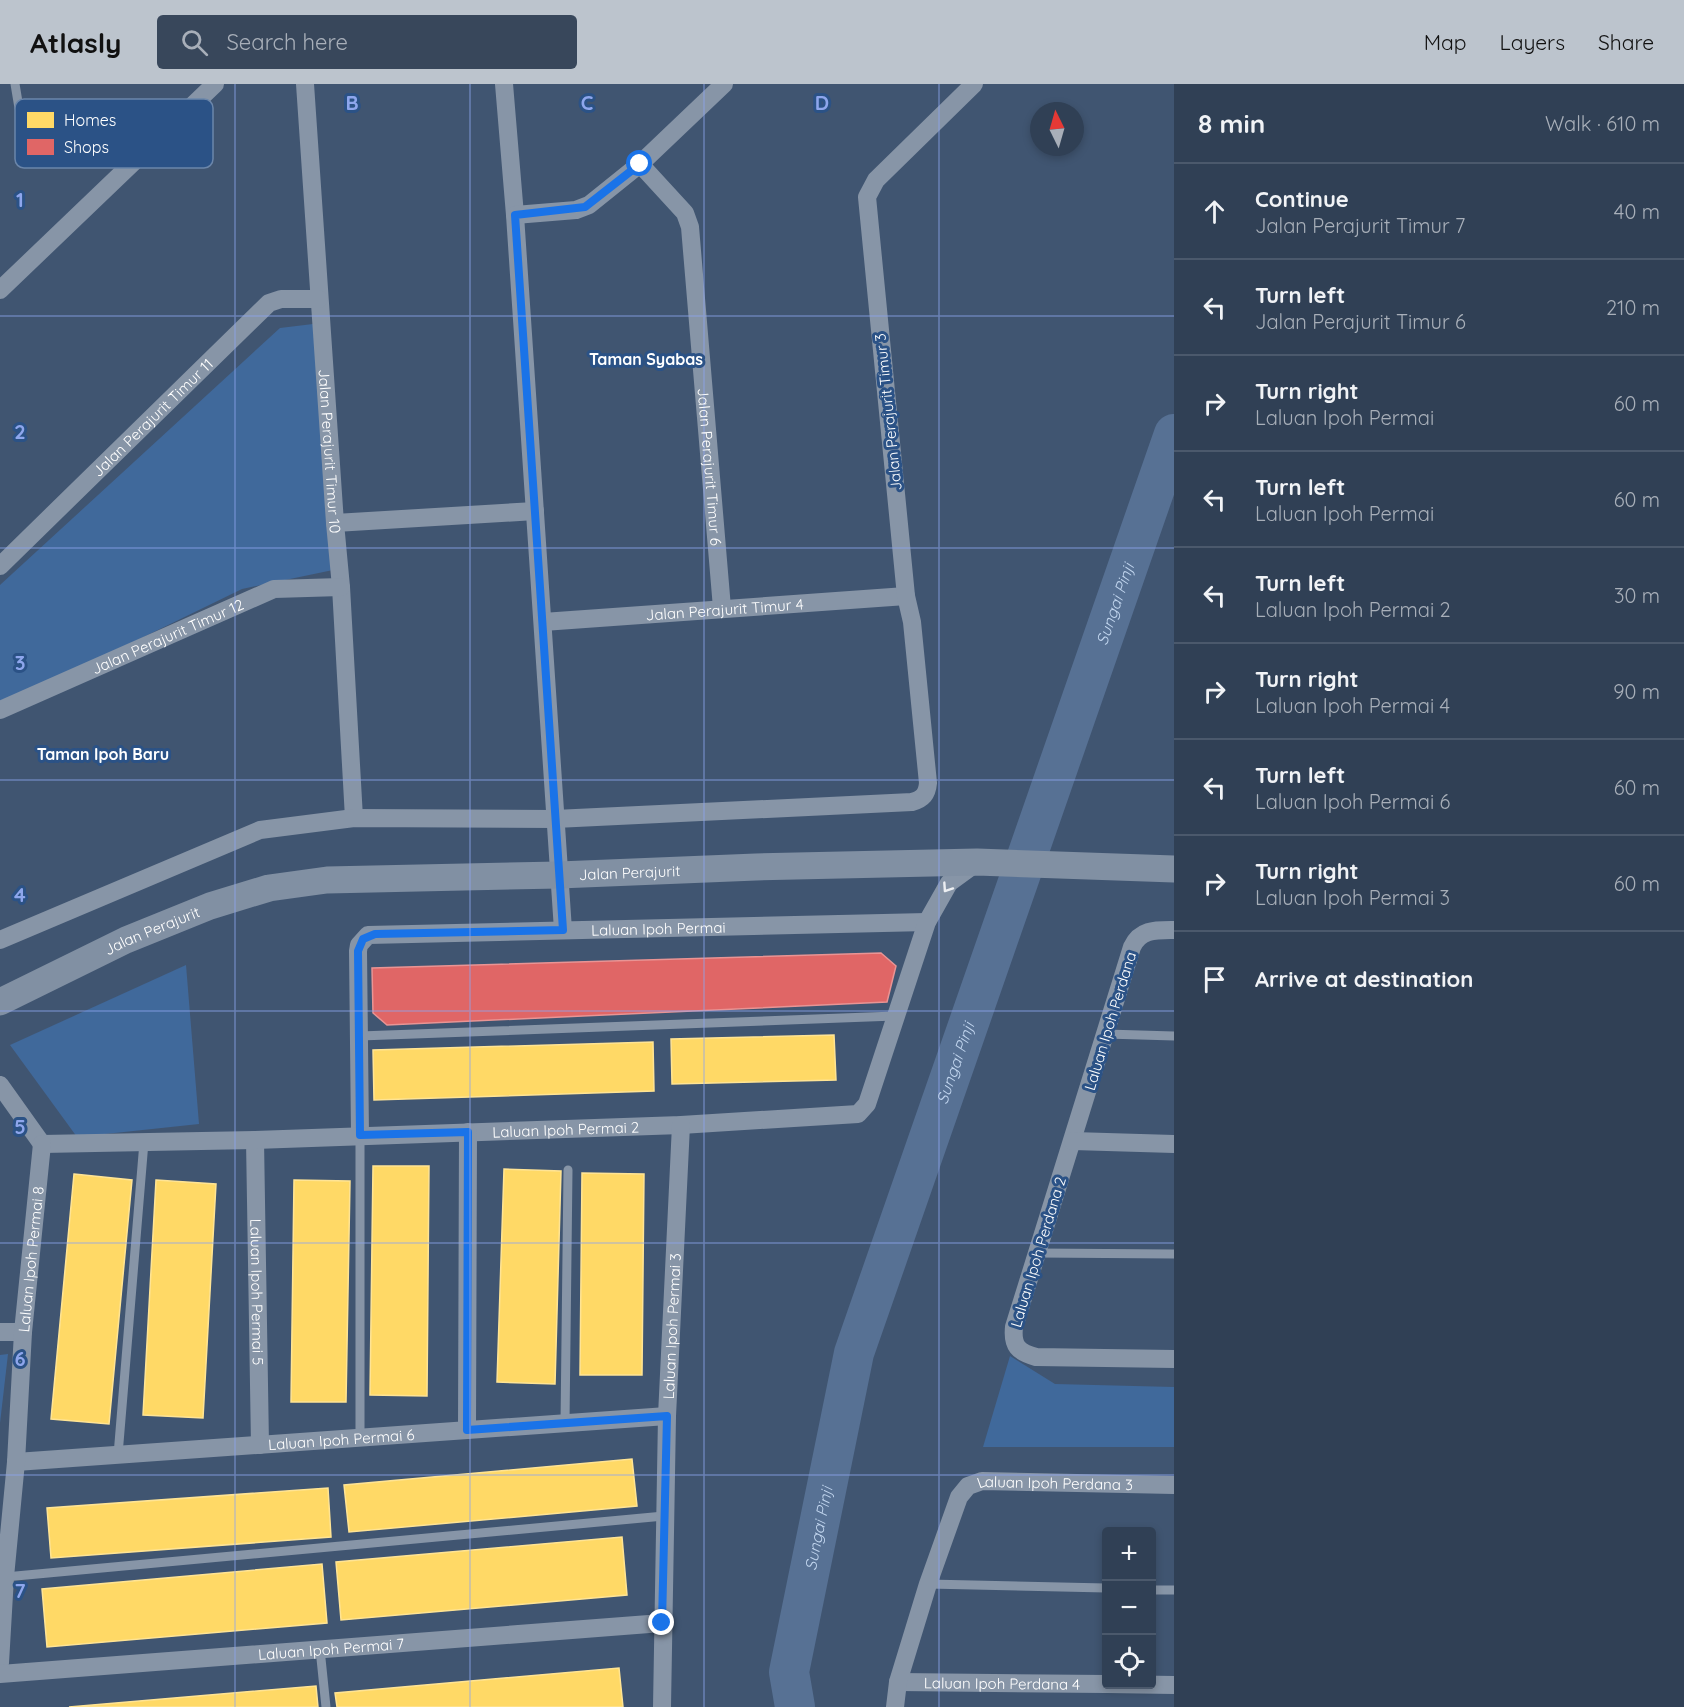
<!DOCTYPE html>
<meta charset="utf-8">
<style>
:root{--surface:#304055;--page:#38475b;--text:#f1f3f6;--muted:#a8afb9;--line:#4b596c;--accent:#bcc4cd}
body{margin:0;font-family:Quicksand,sans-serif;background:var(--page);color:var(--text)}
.controls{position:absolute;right:18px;bottom:18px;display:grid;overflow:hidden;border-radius:6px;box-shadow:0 3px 9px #0003}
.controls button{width:54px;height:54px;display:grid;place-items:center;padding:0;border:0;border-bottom:2px solid var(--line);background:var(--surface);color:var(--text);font:30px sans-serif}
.compass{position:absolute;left:1030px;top:18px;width:54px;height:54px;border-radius:50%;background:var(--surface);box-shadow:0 3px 9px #0003;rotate:355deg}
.stop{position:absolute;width:18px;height:18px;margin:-14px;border:4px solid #1a73e8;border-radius:50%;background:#fff}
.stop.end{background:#1a73e8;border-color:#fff;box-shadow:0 2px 6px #0008}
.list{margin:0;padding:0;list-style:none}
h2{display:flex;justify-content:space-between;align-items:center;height:78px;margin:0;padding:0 24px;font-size:26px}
h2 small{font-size:20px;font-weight:400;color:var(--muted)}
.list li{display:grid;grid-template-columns:39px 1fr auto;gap:18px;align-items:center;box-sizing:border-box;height:96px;padding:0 24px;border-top:2px solid var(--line)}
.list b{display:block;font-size:22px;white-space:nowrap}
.list p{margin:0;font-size:20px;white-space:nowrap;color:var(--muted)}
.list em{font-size:20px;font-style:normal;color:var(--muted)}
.icon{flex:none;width:33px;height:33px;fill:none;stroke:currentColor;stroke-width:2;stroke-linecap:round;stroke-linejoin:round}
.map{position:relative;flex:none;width:1174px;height:1623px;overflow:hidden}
header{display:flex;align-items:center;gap:36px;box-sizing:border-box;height:84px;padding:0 30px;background:var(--accent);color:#111}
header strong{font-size:28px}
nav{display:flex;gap:33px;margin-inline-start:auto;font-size:21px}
.search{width:420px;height:54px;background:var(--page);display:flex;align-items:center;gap:15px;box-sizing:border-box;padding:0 21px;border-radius:6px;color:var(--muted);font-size:22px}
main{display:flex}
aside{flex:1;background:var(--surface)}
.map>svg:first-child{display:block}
</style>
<header>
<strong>Atlasly</strong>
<div class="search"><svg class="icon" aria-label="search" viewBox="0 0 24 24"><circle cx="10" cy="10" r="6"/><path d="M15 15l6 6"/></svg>Search here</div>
<nav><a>Map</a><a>Layers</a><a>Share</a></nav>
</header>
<main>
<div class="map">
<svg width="1174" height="1623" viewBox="0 0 1174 1623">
<rect width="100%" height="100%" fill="#405571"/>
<g fill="#40699b">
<polygon points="313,240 333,486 242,505 0,623 0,501 280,244"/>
<polygon points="186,881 199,1040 77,1053 10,961"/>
<polygon points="8,1270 0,1339 0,1271"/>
<polygon points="1010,1272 1055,1300 1174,1303 1174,1363 983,1363"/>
</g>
<g fill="#ffd966" stroke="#ffe494" stroke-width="1.5">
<polygon points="834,951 836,996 672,1000 671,955"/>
<polygon points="653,958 654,1007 374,1016 373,966"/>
<polygon points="373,1082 429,1082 427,1312 370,1311"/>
<polygon points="504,1085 561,1087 555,1300 497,1298"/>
<polygon points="582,1089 644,1090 642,1291 580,1291"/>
<polygon points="74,1090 132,1096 109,1340 51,1335"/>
<polygon points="156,1096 216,1100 203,1334 143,1331"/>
<polygon points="294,1096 350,1097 346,1318 291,1318"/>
<polygon points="632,1375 637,1422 349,1448 344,1401"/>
<polygon points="328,1404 331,1453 51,1474 47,1424"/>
<polygon points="622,1453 627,1511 341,1536 336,1478"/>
<polygon points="322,1480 327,1539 47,1563 42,1505"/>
<polygon points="619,1584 623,1623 337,1623 335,1609"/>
<polygon points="316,1602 318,1623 69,1623"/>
</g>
<polygon fill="#e06666" stroke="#e99494" stroke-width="1.5" points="881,869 896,882 887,918 387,941 373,929 372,884"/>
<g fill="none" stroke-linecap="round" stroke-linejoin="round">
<path stroke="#577194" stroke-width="40" id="s1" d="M 795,1623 L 789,1588 L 854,1269 L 1174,350"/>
<g stroke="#8795a7" stroke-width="9">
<polyline points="15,0 19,24"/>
<polyline points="1106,950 1174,952"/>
<polyline points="360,952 895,932"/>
<polyline points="1037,1169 1174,1170"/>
<polyline points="565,1339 568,1086"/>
<polyline points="360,1354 360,1051"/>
<polyline points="118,1371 144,1058"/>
<polyline points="5,1493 664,1432"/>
<polyline points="928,1500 1106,1504"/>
<polyline points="1152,1506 1174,1506"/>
<polyline points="320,1565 326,1623"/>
</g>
<g stroke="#8795a7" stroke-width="18">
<path id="s2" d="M 305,0 L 335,439 L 341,503 L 354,734"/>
<polyline points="504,0 515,131 563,846"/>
<path id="s3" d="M 640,80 L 685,129 L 690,143 L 722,524"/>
<polyline points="515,131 576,126 589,121 640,80 724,0"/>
<polyline points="0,206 215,0"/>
<polyline points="335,439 535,427"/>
<path id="s4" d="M 0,482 L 269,219 L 281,215 L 319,215"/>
<path id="s5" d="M 543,538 L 906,512"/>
<path id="s6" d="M 0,626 L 274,505 L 341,503"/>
<path d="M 1174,846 C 1156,846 1140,845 1132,863 L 1014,1243 C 1012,1262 1018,1268 1036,1273 L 1174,1275"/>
<path d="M 0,856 L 260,746 L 354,734 L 555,735 L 912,718 C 923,715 927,710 928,699 L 912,538 L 906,512 L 867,113 L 876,96 L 974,0"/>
<polyline points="0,1001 42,1060"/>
<path id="s7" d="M 360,1051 L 358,867 L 359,861 L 368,851 L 927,838"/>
<path id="s8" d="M 255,1056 L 260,1361"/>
<polyline points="1073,1057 1174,1060"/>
<path id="s9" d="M 42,1060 L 255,1056 L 681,1041 L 858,1030 L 867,1020 L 927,838 L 949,799 L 975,780"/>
<polyline points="0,1248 23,1248"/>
<polyline points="467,1346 468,1048"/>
<path id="s10" d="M 16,1378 L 667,1332"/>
<path id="s11" d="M 0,1579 L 5,1493 L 16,1378 L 23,1248 L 42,1060"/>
<path id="s12" d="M 0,1590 L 662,1539"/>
<path id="s13" d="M 898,1598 L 1106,1600"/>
<polyline points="1107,1600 1174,1601"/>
<path id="s14" d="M 662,1623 L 667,1332 L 681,1041"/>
<path id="s15" d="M 895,1623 L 898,1598 L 928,1500 L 959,1413 L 968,1402 L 982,1397 L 1174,1401"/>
</g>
<path stroke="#8190a3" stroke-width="27" id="s16" d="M 0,918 L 126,856 L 210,822 L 269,804 L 327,796 L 559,791 L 756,783 L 977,778 L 1174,785"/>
</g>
<defs><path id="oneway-chevron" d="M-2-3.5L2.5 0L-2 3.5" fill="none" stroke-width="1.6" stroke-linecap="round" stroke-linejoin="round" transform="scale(1.5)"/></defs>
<use stroke="#edeff2" href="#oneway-chevron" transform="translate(947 804) rotate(124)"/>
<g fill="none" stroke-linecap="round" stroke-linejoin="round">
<polyline stroke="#1a73e8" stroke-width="8" points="640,80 585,123 515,131 563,846 375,850 363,855 358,867 360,1051 468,1048 467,1346 667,1332 662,1539"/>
</g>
<path fill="none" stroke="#8ea6ec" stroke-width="1.5" stroke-opacity="0.55" d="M 235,0 L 235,1623M 470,0 L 470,1623M 704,0 L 704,1623M 939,0 L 939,1623M 0,232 L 1174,232M 0,464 L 1174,464M 0,696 L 1174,696M 0,927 L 1174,927M 0,1159 L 1174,1159M 0,1391 L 1174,1391"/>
<g text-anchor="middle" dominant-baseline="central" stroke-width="6" stroke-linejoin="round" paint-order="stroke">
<g font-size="15" fill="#fff" stroke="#2b5286">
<text transform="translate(888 328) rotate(-96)">Jalan Perajurit Timur 3</text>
<text stroke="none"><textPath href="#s4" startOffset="213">Jalan Perajurit Timur 11</textPath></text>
<text stroke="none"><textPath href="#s2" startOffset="368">Jalan Perajurit Timur 10</textPath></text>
<text stroke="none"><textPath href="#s3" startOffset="322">Jalan Perajurit Timur 6</textPath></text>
<text stroke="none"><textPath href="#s5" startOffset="182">Jalan Perajurit Timur 4</textPath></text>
<text stroke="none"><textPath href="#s6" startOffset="183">Jalan Perajurit Timur 12</textPath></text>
<text stroke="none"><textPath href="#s16" startOffset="654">Jalan Perajurit</textPath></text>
<text stroke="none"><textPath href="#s7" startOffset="494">Laluan Ipoh Permai</textPath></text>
<text stroke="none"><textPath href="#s16" startOffset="168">Jalan Perajurit</textPath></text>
<text transform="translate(1110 937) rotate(-73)">Laluan Ipoh Perdana</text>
<text stroke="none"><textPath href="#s9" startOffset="524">Laluan Ipoh Permai 2</textPath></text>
<text transform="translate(1038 1168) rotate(-73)">Laluan Ipoh Perdana 2</text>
<text stroke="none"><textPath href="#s11" startOffset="405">Laluan Ipoh Permai 8</textPath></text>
<text stroke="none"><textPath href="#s8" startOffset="152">Laluan Ipoh Permai 5</textPath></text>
<text stroke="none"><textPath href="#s14" startOffset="381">Laluan Ipoh Permai 3</textPath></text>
<text stroke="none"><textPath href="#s10" startOffset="326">Laluan Ipoh Permai 6</textPath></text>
<text stroke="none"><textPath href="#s15" startOffset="322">Laluan Ipoh Perdana 3</textPath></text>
<text stroke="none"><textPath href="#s12" startOffset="332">Laluan Ipoh Permai 7</textPath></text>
<text stroke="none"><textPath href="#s13" startOffset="104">Laluan Ipoh Perdana 4</textPath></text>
</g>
<g font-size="16" font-weight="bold" fill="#fff" stroke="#2b5286">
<text x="646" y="275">Taman Syabas</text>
<text x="103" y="670">Taman Ipoh Baru</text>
</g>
<g font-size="16" font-style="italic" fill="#c2d6ef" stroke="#2b5286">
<text stroke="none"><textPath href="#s1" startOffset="1154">Sungai Pinji</textPath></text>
<text stroke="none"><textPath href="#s1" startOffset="668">Sungai Pinji</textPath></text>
<text stroke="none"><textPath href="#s1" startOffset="182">Sungai Pinji</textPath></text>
</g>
</g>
<rect x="15" y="15" width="198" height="69" rx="9" fill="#2b5286" stroke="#6b86aa" stroke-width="1.5"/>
<rect x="27" y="28" width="27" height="16" fill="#ffd966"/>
<rect x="27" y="55" width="27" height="16" fill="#e06666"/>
<g font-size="16" fill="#fff">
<text x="64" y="42">Homes</text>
<text x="64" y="69">Shops</text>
</g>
<g font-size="20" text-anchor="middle" font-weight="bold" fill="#8ea6ec" stroke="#2b5286" stroke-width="6" stroke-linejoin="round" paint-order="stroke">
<text x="352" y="26">B</text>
<text x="587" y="26">C</text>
<text x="822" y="26">D</text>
<text x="20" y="123">1</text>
<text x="20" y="355">2</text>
<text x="20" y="586">3</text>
<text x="20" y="818">4</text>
<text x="20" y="1050">5</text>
<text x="20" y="1282">6</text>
<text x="20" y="1514">7</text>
</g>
</svg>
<div class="controls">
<button>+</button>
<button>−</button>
<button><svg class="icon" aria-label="locate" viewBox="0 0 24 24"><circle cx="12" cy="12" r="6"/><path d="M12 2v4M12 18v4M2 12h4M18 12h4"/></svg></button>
</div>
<svg class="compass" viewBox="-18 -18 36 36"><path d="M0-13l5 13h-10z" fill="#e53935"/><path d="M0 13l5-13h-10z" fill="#a8afb9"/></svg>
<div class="stop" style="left:640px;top:80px"></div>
<div class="stop end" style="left:662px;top:1539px"></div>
</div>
<aside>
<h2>8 min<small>Walk · 610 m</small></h2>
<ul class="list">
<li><svg class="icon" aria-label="ahead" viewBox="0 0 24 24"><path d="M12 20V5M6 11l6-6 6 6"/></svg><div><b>Continue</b><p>Jalan Perajurit Timur 7</p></div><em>40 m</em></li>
<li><svg class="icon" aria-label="left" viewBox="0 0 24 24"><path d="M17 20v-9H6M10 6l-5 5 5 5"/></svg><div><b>Turn left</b><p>Jalan Perajurit Timur 6</p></div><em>210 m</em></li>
<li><svg class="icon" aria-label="right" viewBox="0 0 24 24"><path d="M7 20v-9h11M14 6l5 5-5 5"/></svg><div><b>Turn right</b><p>Laluan Ipoh Permai</p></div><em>60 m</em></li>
<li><svg class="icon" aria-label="left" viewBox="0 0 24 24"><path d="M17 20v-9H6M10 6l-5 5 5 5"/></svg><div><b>Turn left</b><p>Laluan Ipoh Permai</p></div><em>60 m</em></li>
<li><svg class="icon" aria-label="left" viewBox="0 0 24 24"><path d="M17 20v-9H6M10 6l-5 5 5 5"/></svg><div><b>Turn left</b><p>Laluan Ipoh Permai 2</p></div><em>30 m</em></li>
<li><svg class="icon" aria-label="right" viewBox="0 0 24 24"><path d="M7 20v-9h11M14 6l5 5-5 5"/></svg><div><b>Turn right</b><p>Laluan Ipoh Permai 4</p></div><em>90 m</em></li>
<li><svg class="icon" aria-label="left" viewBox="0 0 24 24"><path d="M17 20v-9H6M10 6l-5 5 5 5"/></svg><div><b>Turn left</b><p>Laluan Ipoh Permai 6</p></div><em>60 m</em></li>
<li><svg class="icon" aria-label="right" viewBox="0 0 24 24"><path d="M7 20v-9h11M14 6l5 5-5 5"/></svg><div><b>Turn right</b><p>Laluan Ipoh Permai 3</p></div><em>60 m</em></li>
<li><svg class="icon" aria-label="arrive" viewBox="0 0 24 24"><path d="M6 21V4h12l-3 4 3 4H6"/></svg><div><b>Arrive at destination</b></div></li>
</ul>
</aside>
</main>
